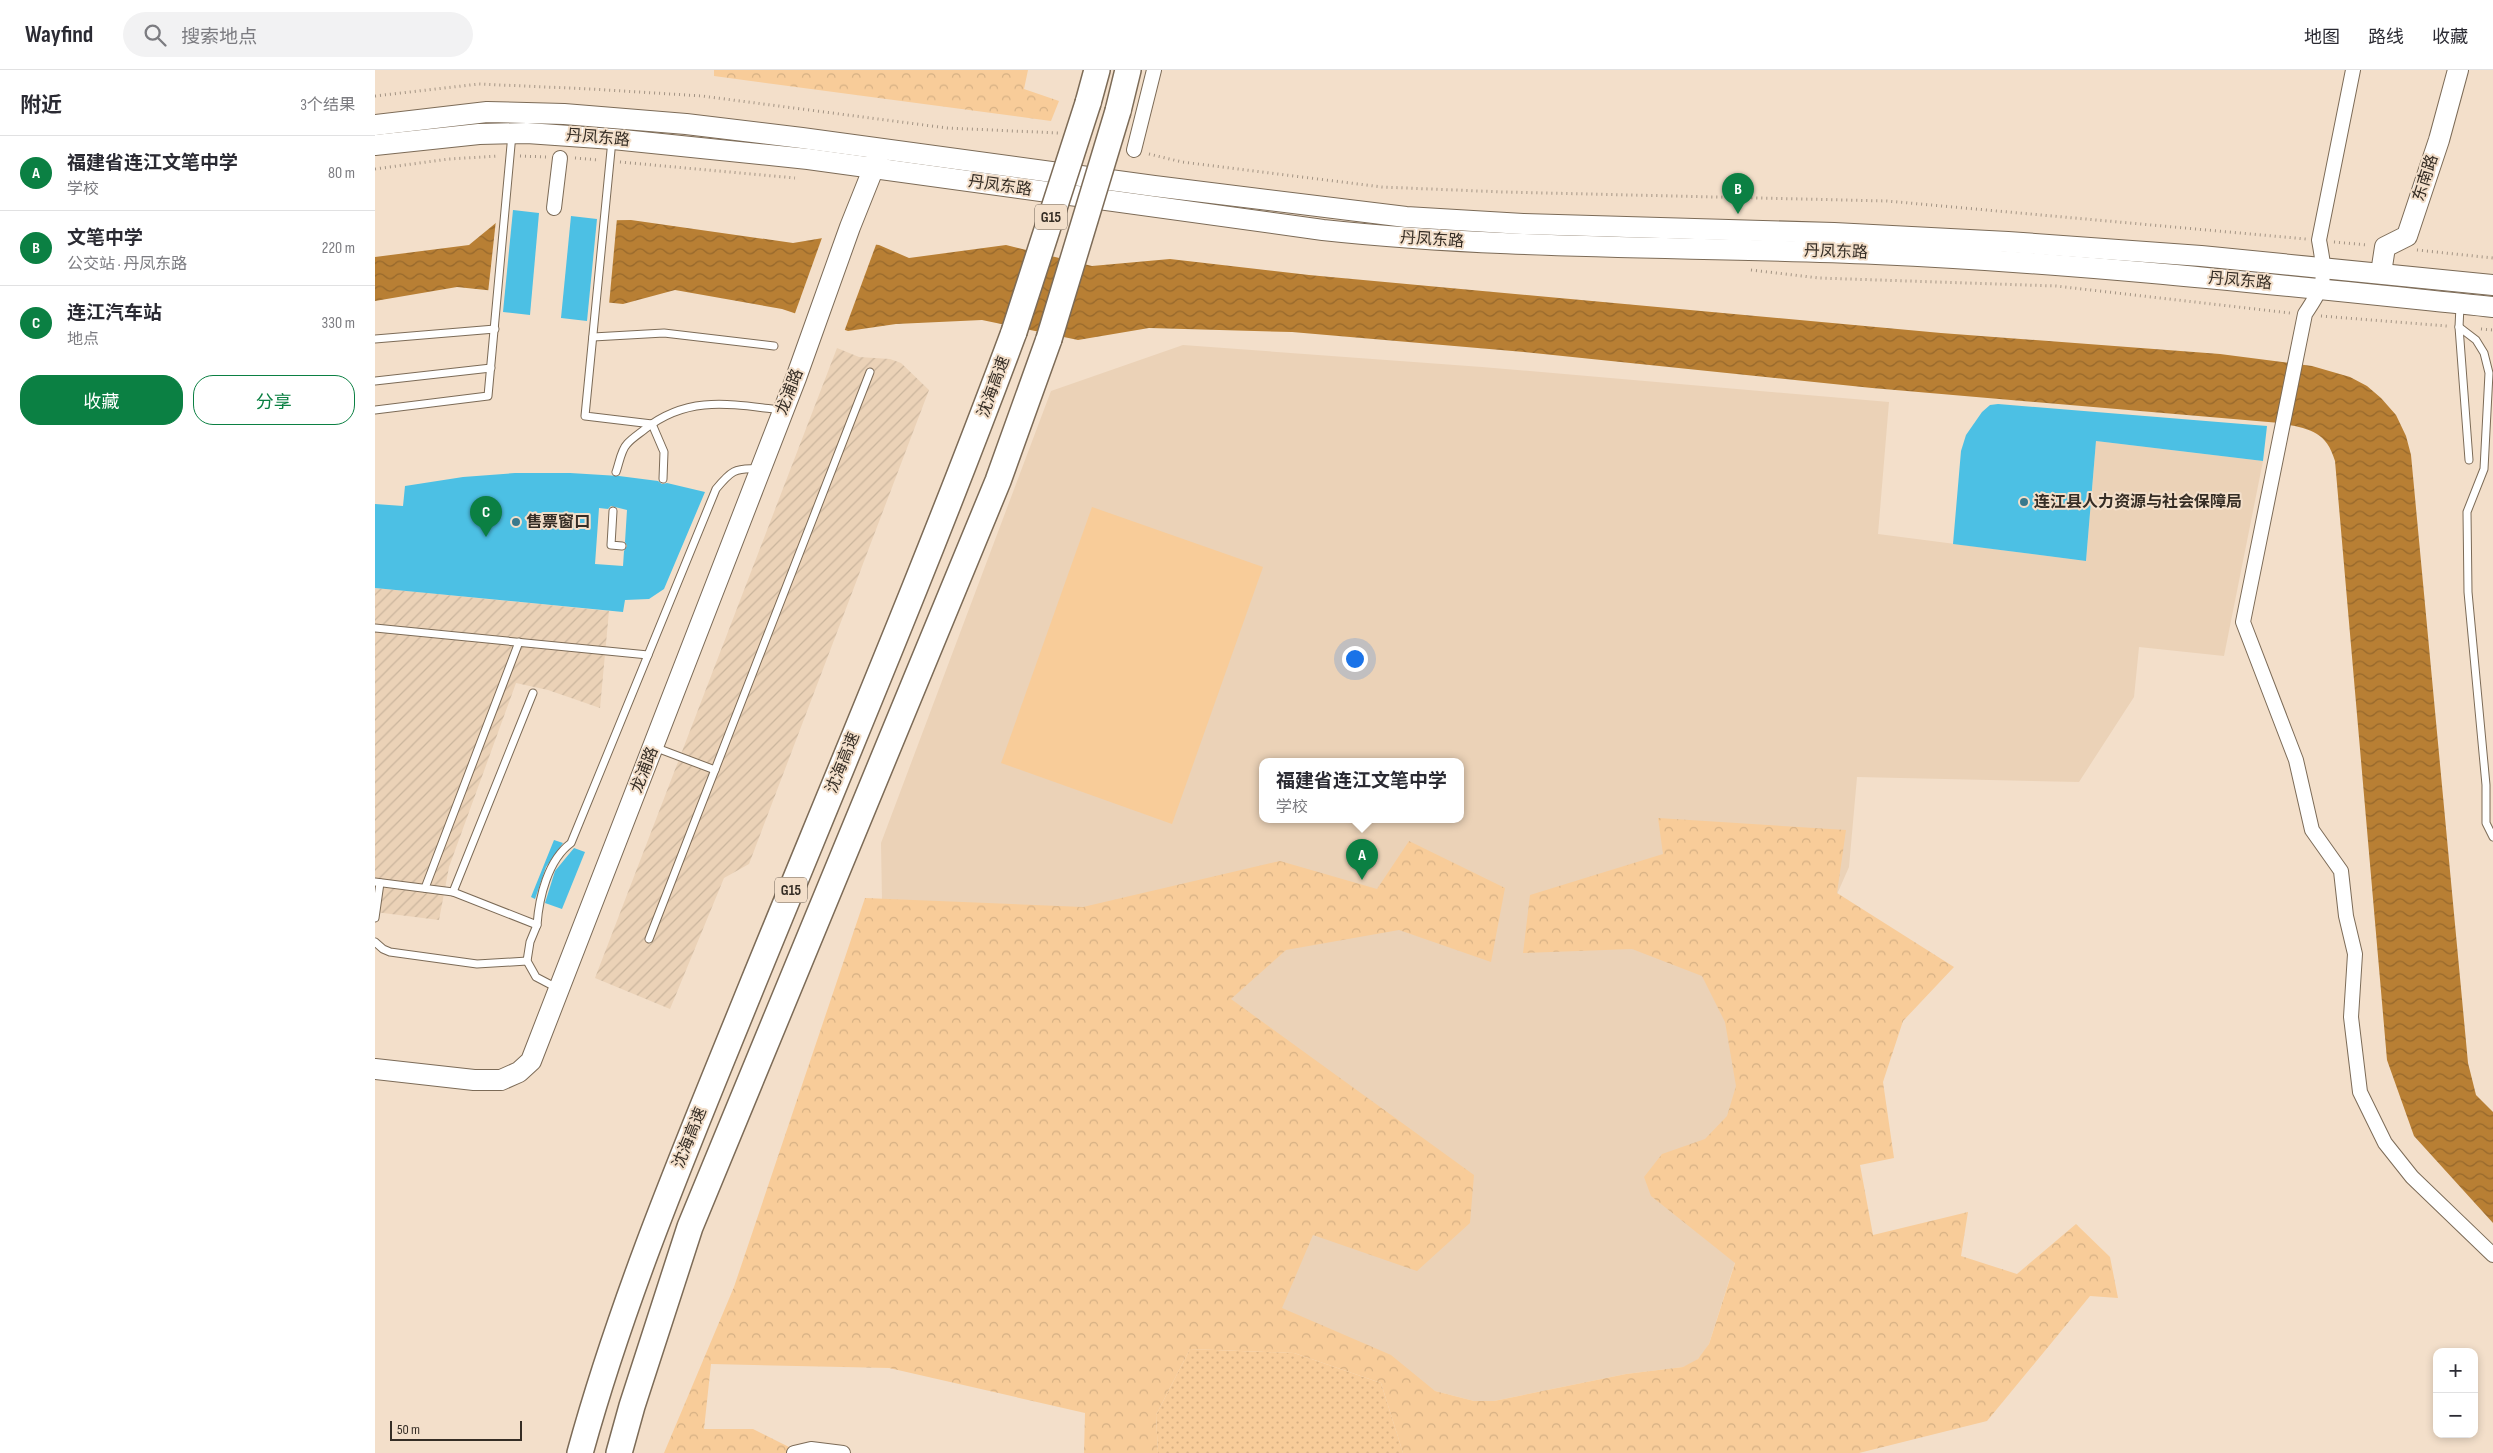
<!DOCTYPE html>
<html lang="zh">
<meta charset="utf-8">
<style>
:root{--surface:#fff;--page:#f2f2f3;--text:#2b2b33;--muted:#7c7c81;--line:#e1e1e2;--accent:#0b8043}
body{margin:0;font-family:"Sofia Sans Condensed","Noto Sans SC",sans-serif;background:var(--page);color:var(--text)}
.controls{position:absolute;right:15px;bottom:15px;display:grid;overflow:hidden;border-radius:10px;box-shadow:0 2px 8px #0003}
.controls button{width:45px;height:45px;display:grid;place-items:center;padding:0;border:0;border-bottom:1px solid var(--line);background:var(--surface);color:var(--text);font:25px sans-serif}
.scale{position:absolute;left:15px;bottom:12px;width:132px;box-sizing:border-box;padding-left:5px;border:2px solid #352d25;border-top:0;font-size:14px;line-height:18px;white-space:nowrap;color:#352d25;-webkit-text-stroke:4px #f3dfca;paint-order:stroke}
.you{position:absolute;left:979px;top:588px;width:18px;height:18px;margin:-12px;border:4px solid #fff;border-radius:50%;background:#1a73e8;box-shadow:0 0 0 8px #1a73e833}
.badge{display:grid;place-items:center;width:32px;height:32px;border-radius:50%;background:var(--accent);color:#fff;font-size:16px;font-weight:700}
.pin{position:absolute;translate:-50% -41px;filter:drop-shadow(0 1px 2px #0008)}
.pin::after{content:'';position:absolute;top:26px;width:18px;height:15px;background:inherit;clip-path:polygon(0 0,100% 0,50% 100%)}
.popup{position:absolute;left:884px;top:688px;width:205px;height:65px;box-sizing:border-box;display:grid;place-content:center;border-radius:10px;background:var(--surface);filter:drop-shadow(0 1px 4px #0005);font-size:16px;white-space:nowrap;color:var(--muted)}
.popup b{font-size:19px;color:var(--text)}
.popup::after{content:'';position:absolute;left:50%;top:100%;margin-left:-10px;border:10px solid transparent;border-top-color:var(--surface)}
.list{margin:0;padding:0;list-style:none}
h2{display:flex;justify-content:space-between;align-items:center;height:65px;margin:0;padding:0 20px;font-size:21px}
h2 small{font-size:16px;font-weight:400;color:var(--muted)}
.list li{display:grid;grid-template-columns:32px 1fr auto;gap:15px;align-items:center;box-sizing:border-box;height:75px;padding:0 20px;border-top:1px solid var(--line)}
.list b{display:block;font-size:19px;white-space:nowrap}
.list p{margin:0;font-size:16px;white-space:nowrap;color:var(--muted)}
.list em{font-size:16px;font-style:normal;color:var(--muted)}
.actions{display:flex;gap:10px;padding:15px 20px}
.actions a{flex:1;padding:11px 0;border:1px solid var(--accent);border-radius:20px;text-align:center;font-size:18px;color:var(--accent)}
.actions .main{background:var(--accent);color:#fff}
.icon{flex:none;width:28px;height:28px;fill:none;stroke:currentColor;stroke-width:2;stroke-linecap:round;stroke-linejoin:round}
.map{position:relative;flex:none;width:2118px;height:1383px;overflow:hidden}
header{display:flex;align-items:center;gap:30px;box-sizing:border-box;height:70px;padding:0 25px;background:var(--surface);border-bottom:1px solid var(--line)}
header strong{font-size:24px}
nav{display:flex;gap:28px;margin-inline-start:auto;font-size:18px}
.search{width:350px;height:45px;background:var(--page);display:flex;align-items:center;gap:12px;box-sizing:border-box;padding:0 18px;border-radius:28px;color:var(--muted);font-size:19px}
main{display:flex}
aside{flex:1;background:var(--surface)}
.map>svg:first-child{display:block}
</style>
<header>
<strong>Wayfind</strong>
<div class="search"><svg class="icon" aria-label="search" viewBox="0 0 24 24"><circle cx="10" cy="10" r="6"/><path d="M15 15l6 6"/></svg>搜索地点</div>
<nav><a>地图</a><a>路线</a><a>收藏</a></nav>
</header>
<main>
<aside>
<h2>附近<small>3个结果</small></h2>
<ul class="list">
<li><span class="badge">A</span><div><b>福建省连江文笔中学</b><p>学校</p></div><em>80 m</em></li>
<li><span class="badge">B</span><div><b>文笔中学</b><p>公交站 · 丹凤东路</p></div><em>220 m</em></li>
<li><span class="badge">C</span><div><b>连江汽车站</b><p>地点</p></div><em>330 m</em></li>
</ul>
<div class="actions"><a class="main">收藏</a><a>分享</a></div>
</aside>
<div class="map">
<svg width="2118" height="1383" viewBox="0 0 2118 1383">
<defs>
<pattern id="industrial-furrows" width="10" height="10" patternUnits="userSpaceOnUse" patternTransform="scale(1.25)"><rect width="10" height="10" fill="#ebd2b7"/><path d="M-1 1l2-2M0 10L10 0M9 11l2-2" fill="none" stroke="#cab59d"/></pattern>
<pattern id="grass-dots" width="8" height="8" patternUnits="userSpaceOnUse" patternTransform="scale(1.25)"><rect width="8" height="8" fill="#f8cc99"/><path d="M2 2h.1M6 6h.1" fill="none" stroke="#d5b084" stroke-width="1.8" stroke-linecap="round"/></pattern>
<pattern id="forest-crowns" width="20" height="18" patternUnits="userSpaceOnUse" patternTransform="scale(1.25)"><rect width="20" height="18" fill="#f8cc99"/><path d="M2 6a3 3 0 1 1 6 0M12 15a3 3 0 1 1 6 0" fill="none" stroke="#d5b084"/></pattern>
<pattern id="water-waves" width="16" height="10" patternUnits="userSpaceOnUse" patternTransform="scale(1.25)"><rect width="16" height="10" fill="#b87f34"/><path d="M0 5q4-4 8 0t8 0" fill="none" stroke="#96682c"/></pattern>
</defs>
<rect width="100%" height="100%" fill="#f3dfca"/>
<path fill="#ebd2b7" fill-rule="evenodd" d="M 808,275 L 1107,297 L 1514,332 L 1503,464 L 1711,491 L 1721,371 L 1888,391 L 1849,586 L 1764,577 L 1759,627 L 1704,712 L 1482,707 L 1474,797 L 1381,1008 L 1360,1192 L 1334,1274 L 1330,1282 L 1318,1294 L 1308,1297 L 1251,1304 L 1119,1331 L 1099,1331 L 1060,1321 L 899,1261 L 510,1001 L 506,773 L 676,321 ZM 888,691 L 1086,691 L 1086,749 L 888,749 Z"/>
<g fill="url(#industrial-furrows)">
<polygon points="462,278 484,287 515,289 526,293 554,320 374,794 349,808 295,939 220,908"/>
<polygon points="0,518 234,541 225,638 173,620 141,613 74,797 64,850 0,842"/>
</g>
<polygon fill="url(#grass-dots)" points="815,1279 919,1283 1006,1313 1028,1383 783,1383 781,1345"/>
<g fill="url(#forest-crowns)">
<polygon points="339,0 653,0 649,19 684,31 676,51 339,6"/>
<polygon points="1283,748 1471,760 1462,823 1579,897 1528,951 1508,1012 1519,1088 1485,1095 1498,1165 1593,1142 1586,1186 1642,1204 1701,1154 1735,1187 1743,1228 1715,1226 1612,1351 1484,1383 1028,1383 1006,1313 919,1283 815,1279 781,1345 783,1383 709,1383 710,1343 514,1298 336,1294 329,1359 378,1359 426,1383 289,1383 359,1217 490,828 708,837 905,791 1002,819 1034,771 1130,818 1116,892 1024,860 911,880 856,929 1099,1105 1095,1153 1042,1201 938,1165 907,1238 1016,1285 1060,1321 1099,1331 1119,1331 1251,1304 1308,1297 1323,1289 1334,1274 1360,1193 1276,1126 1269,1107 1287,1084 1330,1069 1352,1046 1361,1016 1350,952 1327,906 1257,879 1148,883 1155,825 1288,784"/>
</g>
<polygon fill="#f8cc99" points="717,437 888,497 797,754 626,693"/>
<path fill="url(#water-waves)" d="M 256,150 L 418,173 L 448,168 L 504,175 L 534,188 L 631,175 L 717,196 L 795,189 L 934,205 L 1566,263 L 1845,284 L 1937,296 L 1975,307 L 1992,316 L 2006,328 L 2021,345 L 2031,366 L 2036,385 L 2093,993 L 2101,1025 L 2118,1042 L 2118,1153 L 2039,1066 L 2012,990 L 1960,391 C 1951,360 1933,359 1905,353 L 1497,318 L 1149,282 L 917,262 L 774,258 L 703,270 L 607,250 L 521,254 L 473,261 L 407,239 L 300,220 L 248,234 L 82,217 L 0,231 L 0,187 L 94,175 L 122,152 Z"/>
<g fill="#f3dfca">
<polygon points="242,148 234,235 113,223 121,150"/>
<polygon points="448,165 502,172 469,262 419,246"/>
</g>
<g fill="#4cc0e4" fill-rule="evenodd">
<polygon points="138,140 164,143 155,245 128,242"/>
<polygon points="196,146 222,149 212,251 186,248"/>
<polygon points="1623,334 1892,356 1888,391 1721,371 1711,491 1578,474 1586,381 1591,365 1607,342 1615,335"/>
<path d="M 140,403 L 195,403 L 244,406 L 283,411 L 287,414 L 292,413 L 330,422 L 289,519 L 274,529 L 250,530 L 248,542 L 0,518 L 0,434 L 28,436 L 30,416 L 88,407 ZM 236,436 L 252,440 L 250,472 L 252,476 L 249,481 L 248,496 L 220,494 L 224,438 L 233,439 Z"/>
<polygon points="179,770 188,773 171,797 160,829 156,827"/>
<polygon points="199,778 210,782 187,839 170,833 180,801"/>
</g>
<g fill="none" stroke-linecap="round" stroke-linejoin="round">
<defs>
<g id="lane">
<polyline points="237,70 210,346 277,354"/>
<polyline points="2085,236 2084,257 2094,390"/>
<polyline points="2084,257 2101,270 2109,283 2114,303 2109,399 2092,442 2093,522 2111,715 2111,753 2118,767"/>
<polyline points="218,267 289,263 399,276"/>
<polyline points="0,269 120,259"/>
<polyline points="0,311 116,298"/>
<polyline points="0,340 113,326 137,64"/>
<polyline points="277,354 289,382 288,409"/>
<path d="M 241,402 C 244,394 246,380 252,374 C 257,368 264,364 270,359 C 313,325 355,334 406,340"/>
<polyline points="238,441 236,475 247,476"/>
<polyline points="0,558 273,585"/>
<polyline points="279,677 340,700"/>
<polyline points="0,812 78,822 162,855 155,872 152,891 161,907 182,918"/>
<polyline points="50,818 144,572"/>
<polyline points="78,822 158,623"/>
<polyline points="0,848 5,813"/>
<path d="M 162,855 C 164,827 173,790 196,773 L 341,419 C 355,402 360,397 383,399"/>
<polyline points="274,869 495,302"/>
<polyline points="0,872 8,879 15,882 102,894 152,891"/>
</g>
<g id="street">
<path d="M 1978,0 L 1944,170 C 1951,207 1951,213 1930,244 L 1868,552 L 1921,690 L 1937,760 L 1966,801 L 1971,846 L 1980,884 L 1976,947 L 1985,1022 L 2010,1073 L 2037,1107 L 2118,1185"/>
<polyline points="759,80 779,0"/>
<polyline points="179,138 185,88"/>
<polyline points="419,1383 436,1379 468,1383"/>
</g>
<g id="secondary">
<polyline points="0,55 112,42 189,44 311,54 427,68 779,116 1031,147 1148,154 1459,163 1633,172 1826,186 2118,215"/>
<path d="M 0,75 L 104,64 L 152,63 L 238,69 L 433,89 L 948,160 C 1132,180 1317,176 1501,184 C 1708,193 1913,216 2118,237"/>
<polyline points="2006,203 2010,177 2032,166 2064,70 2083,0"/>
<polyline points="0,999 99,1010 126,1010 144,1002 156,991 421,308 475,157 503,87"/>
</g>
<g id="highway">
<polyline points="713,33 722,0"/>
<polyline points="743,41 753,0"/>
<path d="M 205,1383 C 249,1223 314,1071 376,918 C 465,700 557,483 639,262"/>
<polyline points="244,1383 257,1336 315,1157 623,411 674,269"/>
</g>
</defs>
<use href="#lane" stroke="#7c6b57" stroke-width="9"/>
<use href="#street" stroke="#7c6b57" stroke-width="16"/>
<use href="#secondary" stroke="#7c6b57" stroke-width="22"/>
<use href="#highway" stroke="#7c6b57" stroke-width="28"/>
<g stroke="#a39484" stroke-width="3" stroke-dasharray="1 4" stroke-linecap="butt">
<polyline points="0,26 104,14 216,19 327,26 572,58 683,63"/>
<polyline points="774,84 807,92 1007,117 1128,122 1512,131 1931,169"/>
<polyline points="145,86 171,87"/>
<polyline points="200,88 224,90"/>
<polyline points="245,92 420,108"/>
<polyline points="0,99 74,89 124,86"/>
<polyline points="1959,172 1993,175"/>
<polyline points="2042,180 2118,188"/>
<polyline points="1376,200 1444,208 1681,216 1915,243"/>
<polyline points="1946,246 2072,256"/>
<polyline points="2106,259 2118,260"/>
</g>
<use href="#lane" stroke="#fff" stroke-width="7"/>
<use href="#street" stroke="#fff" stroke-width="14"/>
<use href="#secondary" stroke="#fff" stroke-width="20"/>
<use href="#highway" stroke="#fff" stroke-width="25"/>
<defs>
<g id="highway-bridge">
<polyline points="639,262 713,33"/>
<polyline points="674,269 743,41"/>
</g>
</defs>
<use href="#highway-bridge" stroke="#7c6b57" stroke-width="28" stroke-linecap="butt"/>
<use href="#highway-bridge" stroke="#fff" stroke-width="25"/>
</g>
<g fill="#39798d" stroke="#f3dfca" stroke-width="2">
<circle cx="1649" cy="432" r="5"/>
<circle cx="141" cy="452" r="5"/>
</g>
<g text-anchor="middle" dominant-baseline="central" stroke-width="4" stroke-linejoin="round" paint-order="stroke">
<g fill="#f3dfca" stroke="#6e6256" stroke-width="1">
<rect x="660" y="134.5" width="32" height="25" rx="4"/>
<rect x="400" y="807.5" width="32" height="25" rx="4"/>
</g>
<g font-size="15" font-weight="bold" fill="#352d25">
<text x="676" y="147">G15</text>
<text x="416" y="820">G15</text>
</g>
<g font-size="16" fill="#352d25" stroke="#f3dfca">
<text transform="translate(223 68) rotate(5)">丹凤东路</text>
<text transform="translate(2051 108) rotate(-72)">东南路</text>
<text transform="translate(625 116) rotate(8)">丹凤东路</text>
<text transform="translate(1057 170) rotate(4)">丹凤东路</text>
<text transform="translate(1461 182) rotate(2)">丹凤东路</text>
<text transform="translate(1865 211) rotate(5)">丹凤东路</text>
<text transform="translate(619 317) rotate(-70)">沈海高速</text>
<text transform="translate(415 322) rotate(-69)">龙浦路</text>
<text transform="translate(468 693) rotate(-68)">沈海高速</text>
<text transform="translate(270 700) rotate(-69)">龙浦路</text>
<text transform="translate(315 1068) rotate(-68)">沈海高速</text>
</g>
<g font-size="16" font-weight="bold" fill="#352d25" stroke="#f3dfca" text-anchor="start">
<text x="1659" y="432">连江县人力资源与社会保障局</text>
<text x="151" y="452">售票窗口</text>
</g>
</g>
</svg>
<div class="controls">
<button>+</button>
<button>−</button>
</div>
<div class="scale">50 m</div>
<div class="you"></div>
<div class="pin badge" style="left:987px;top:810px">A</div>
<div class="popup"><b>福建省连江文笔中学</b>学校</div>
<div class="pin badge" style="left:1363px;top:144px">B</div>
<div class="pin badge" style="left:111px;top:467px">C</div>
</div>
</main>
